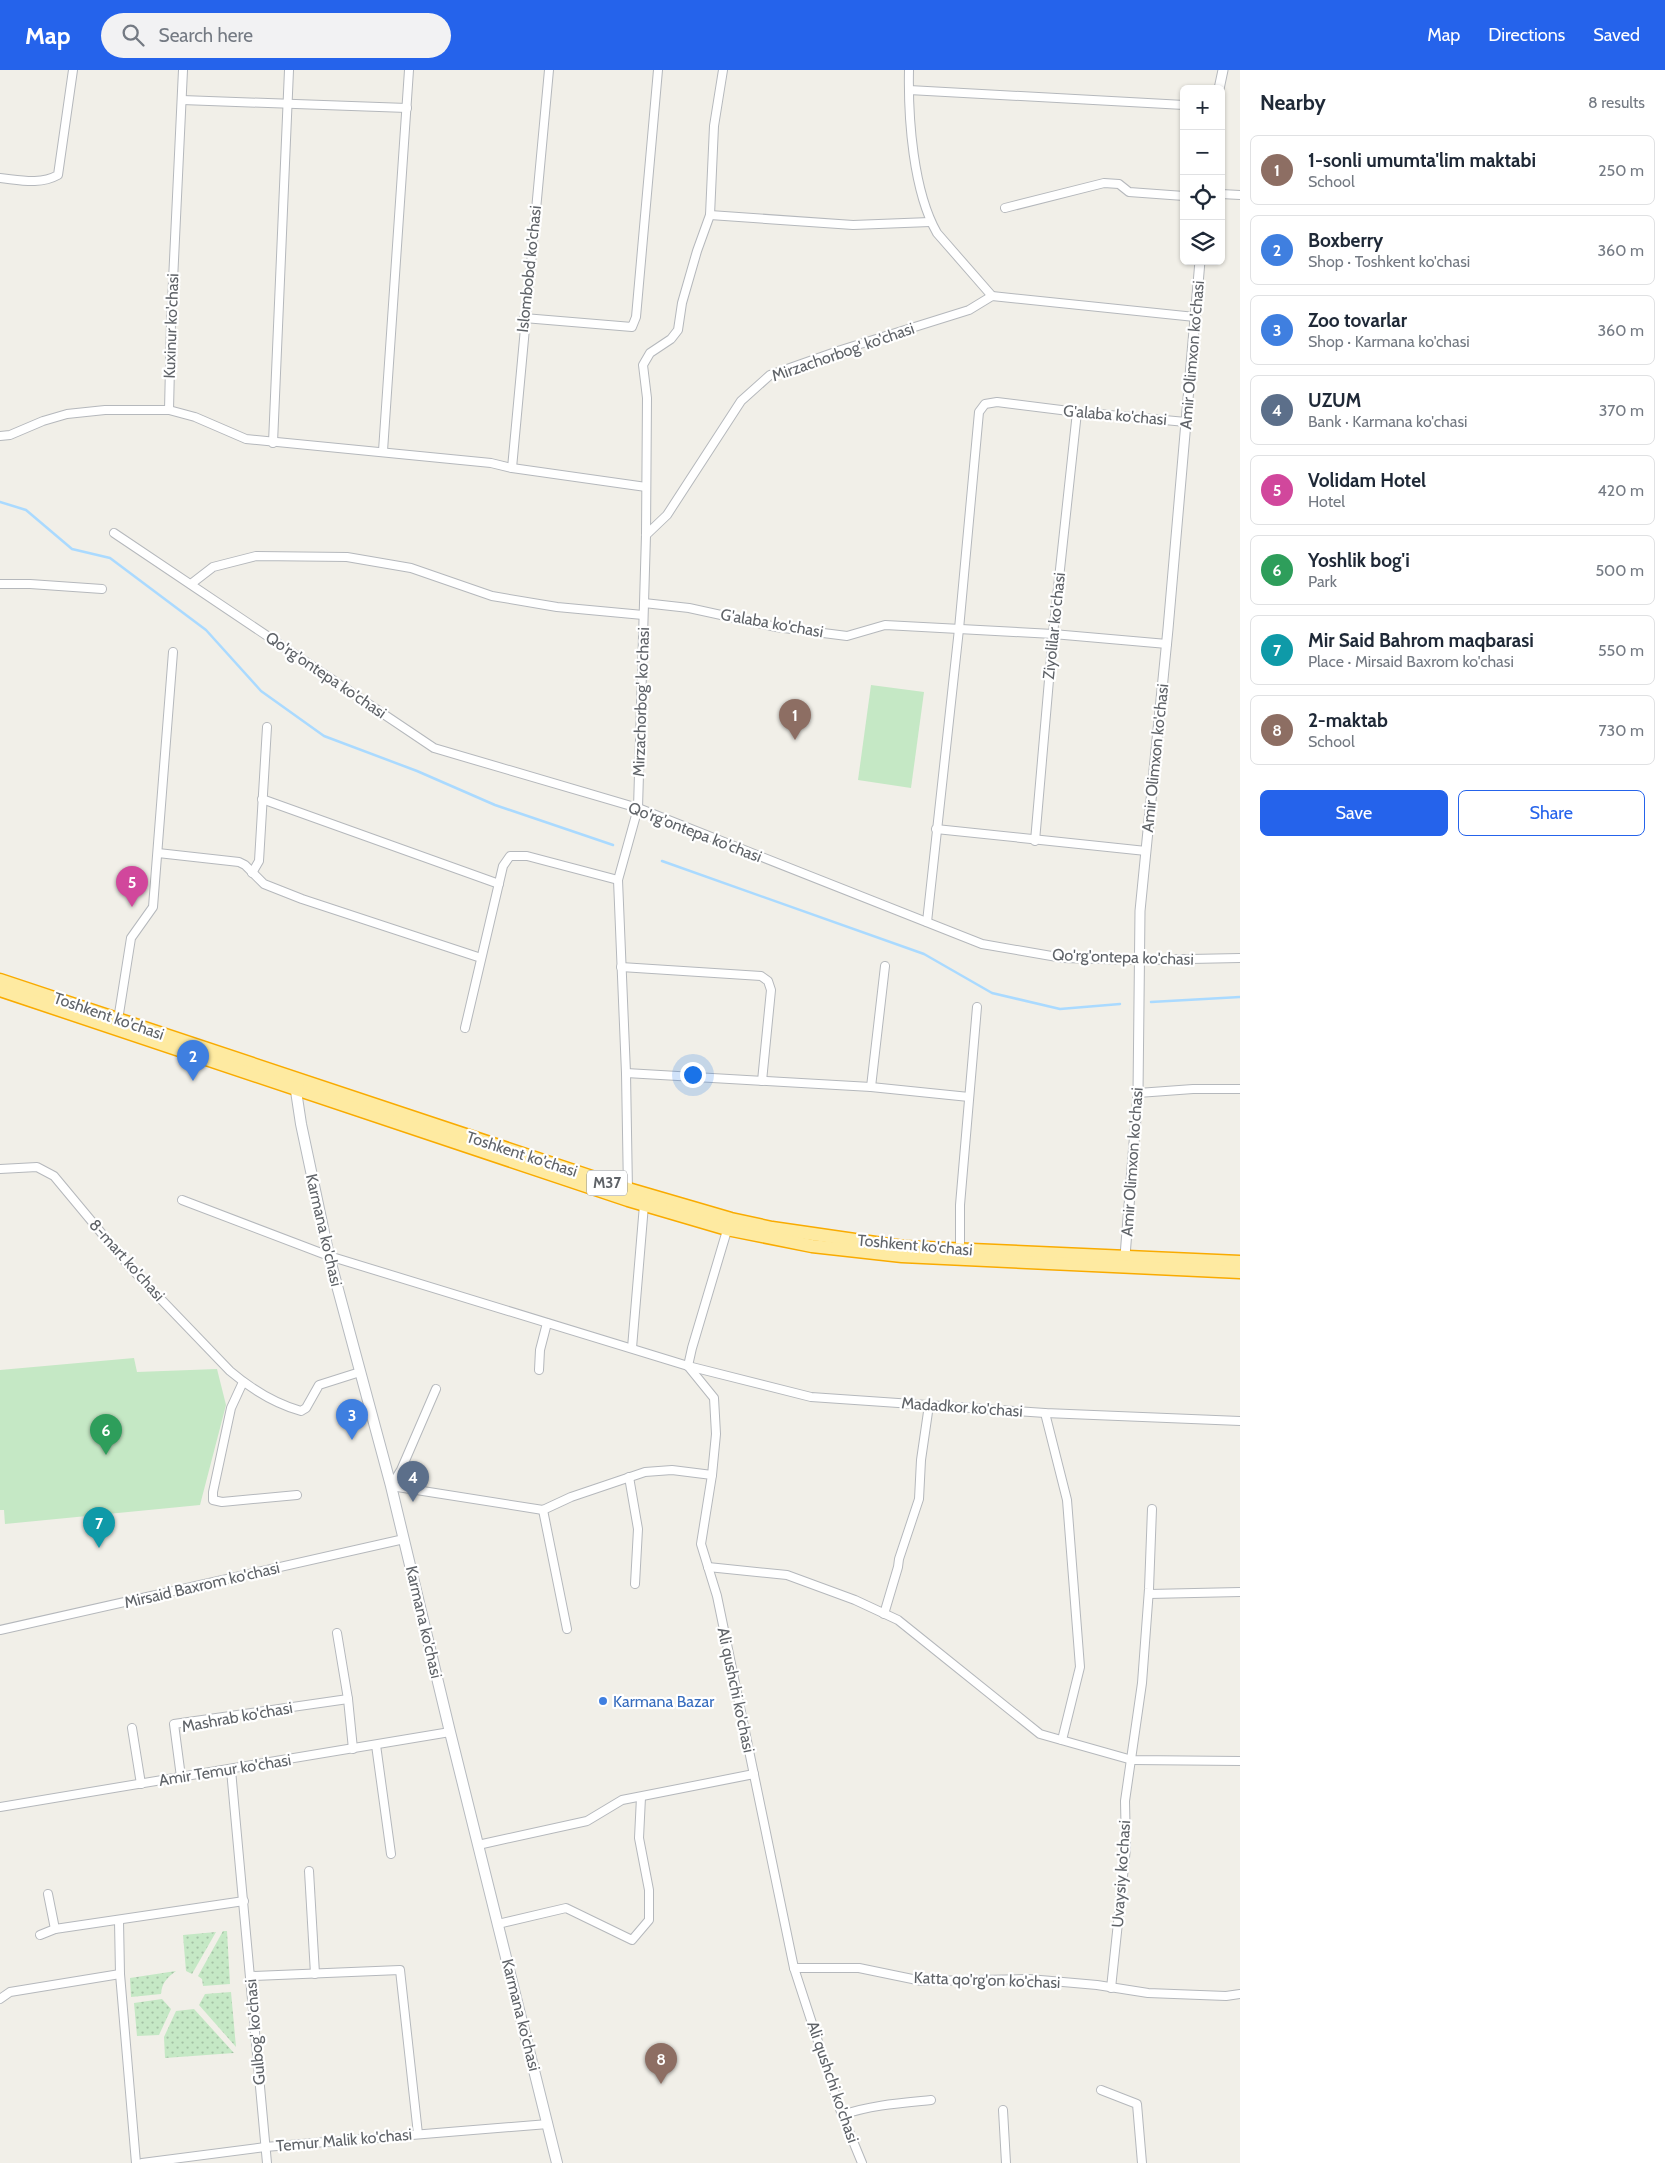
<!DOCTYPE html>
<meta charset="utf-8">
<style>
:root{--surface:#fff;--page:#f2f2f3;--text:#1f2937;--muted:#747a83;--line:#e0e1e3;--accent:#2563eb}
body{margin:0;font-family:Cabin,sans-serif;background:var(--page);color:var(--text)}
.controls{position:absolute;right:15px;top:15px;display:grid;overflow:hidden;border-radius:8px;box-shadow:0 1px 4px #0004}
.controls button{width:45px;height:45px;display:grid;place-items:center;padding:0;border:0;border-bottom:1px solid var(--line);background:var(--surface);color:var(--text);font:25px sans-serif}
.you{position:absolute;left:692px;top:1004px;width:18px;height:18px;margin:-12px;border:4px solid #fff;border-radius:50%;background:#1a73e8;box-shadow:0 0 0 8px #1a73e833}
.badge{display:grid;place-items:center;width:32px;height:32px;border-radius:50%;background:var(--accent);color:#fff;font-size:16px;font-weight:700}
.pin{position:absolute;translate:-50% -41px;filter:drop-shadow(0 1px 2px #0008)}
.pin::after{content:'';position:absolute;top:26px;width:18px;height:15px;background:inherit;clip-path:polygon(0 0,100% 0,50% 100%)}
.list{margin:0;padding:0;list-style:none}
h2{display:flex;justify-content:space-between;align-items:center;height:65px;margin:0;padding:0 20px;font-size:21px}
h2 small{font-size:16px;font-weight:400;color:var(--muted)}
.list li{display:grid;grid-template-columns:32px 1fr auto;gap:15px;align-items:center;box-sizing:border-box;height:70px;margin:0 10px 10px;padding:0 10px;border:1px solid var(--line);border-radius:8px}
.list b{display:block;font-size:19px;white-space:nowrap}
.list p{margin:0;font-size:16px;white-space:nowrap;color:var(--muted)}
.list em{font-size:16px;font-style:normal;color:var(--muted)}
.actions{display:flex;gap:10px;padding:15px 20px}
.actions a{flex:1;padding:11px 0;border:1px solid var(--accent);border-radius:8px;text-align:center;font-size:18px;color:var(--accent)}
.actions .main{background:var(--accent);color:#fff}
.icon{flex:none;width:28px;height:28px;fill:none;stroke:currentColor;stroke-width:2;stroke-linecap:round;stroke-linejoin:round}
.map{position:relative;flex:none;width:1240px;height:2093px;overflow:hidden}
header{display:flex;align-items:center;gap:30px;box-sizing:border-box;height:70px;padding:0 25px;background:var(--accent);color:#fff}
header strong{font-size:24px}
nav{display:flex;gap:28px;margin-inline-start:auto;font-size:18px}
.search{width:350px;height:45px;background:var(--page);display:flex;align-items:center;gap:12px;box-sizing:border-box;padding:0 18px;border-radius:28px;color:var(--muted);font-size:19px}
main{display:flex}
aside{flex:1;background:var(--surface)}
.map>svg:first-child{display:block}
</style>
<header>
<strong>Map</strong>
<div class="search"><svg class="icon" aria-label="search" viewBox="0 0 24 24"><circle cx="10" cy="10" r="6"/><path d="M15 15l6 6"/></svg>Search here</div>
<nav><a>Map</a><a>Directions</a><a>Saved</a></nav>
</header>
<main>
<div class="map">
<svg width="1240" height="2093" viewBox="0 0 1240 2093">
<defs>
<pattern id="grass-dots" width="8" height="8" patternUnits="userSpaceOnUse" patternTransform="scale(1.25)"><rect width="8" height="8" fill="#c5e8c5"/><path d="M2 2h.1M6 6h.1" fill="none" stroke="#a3c0a4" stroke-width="1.8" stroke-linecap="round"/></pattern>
</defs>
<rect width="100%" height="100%" fill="#f1efe8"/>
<g fill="url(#grass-dots)">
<polygon points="223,1861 227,1861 230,1914 203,1916 202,1909 198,1906"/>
<polygon points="216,1862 192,1904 186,1901 183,1865"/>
<path d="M 176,1901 C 167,1908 162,1912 161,1924 L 131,1927 L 130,1908 Z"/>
<polygon points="231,1922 236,1977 199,1935 205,1924"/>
<polygon points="162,1929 171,1939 159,1965 137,1966 134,1933"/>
<polygon points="194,1939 234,1983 165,1988 164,1967 176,1941"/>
</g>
<g fill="#c5e8c5">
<polygon points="871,615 924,622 911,718 858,710"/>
<polygon points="134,1288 137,1302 217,1299 226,1335 200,1435 5,1454 4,1440 0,1440 0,1300"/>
</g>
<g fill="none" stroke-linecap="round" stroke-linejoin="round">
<g stroke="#aadaff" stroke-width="2.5">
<polyline points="0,432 26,440 72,479 110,488 206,560 261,621 324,666 417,701 495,735 613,775"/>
<polyline points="662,791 924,884 992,923 1060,939 1120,934"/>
<polyline points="1151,932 1240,927"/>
</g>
<defs>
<g id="minor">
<path d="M 909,0 C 908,48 913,121 937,163 L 992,226"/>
<polyline points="909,20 1184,35"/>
<polyline points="182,30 407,38"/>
<path d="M 0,108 C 20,110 40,115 58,105 L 73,0"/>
<polyline points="1221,124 1240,125"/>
<polyline points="1005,138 1104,113 1119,114 1129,122 1184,126"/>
<polyline points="710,145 853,155 930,152"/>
<polyline points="524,248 632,257 636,247 658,0"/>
<polyline points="169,340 171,253 183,0"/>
<polyline points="0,366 10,365 43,351 67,344 105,340 169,340 195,347 246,369 491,393 512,398 646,417"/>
<polyline points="273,373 289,0"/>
<polyline points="383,381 409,0"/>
<polyline points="512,398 549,0"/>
<polyline points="114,463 434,678 638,738 982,874 1063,888 1140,890 1240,888"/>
<polyline points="646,465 667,445 741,331 770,305 841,280 969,240 992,226 1195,247"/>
<polyline points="0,514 30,514 102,519"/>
<polyline points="191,514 213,497 256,486 347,487 411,498 492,526 557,537 643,545"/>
<polyline points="644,533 689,538 776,557 847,566 885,555 1053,564 1167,574"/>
<polyline points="262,729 499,814"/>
<polyline points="936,759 1146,781"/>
<polyline points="1035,771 1053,564 1077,342"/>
<polyline points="158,783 239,792 245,795 264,814 302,829 481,888"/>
<polyline points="252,803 259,791 267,657"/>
<polyline points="927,852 959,559 979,342 985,334 997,332 1077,342 1186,352"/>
<polyline points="621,897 761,906 768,911 771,920 762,1011"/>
<polyline points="118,950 131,868 153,837 173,582"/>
<polyline points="465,958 503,796 510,786 527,786 618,810"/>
<polyline points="626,1003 871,1017 969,1027"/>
<polyline points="871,1017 885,896"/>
<polyline points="1138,1023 1193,1019 1240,1019"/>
<path d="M 0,1099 L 37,1097 L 54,1106 L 128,1195 L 230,1301 C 250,1318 276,1334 301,1341 L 306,1338 L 319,1315 L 360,1302"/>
<polyline points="628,1121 626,1003 618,810 638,738 646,465 647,328 643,295 650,283 671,269 678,260 682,233 697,181 710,145 714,56 723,0"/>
<polyline points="182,1130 329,1186 688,1296 811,1327 1045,1343 1240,1351"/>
<polyline points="960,1179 960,1135 977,937"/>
<polyline points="632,1278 644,1135"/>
<polyline points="688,1296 714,1328 716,1364 712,1405 701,1474 717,1526 794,1898 841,2042 862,2093"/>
<polyline points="688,1296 692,1278 728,1157"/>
<polyline points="539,1300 540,1280 547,1253"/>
<polyline points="243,1312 231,1338 213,1422 213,1430 222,1432 297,1425"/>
<polyline points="436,1319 401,1400 391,1416 543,1440 571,1427 645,1402 672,1400 712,1405"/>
<polyline points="1045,1343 1067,1430 1080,1597 1062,1670"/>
<polyline points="629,1407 638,1459 635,1514"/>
<polyline points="543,1440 567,1559"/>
<polyline points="708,1497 787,1505 855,1530 898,1550 1040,1664 1132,1690 1240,1691"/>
<polyline points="1149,1524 1240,1522"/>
<polyline points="884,1544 898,1497 899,1489 919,1429 921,1390 929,1335"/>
<polyline points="0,1560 404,1469"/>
<polyline points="337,1563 348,1629 353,1679"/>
<polyline points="132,1658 141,1714"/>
<polyline points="376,1675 391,1784"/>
<polyline points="231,1700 267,2093"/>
<polyline points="181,1707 174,1654 348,1629"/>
<polyline points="0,1737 450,1662"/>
<polyline points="478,1775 587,1751 622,1730 754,1704"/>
<polyline points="309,1801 315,1904"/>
<polyline points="48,1824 55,1859"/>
<polyline points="119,1851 120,1904 136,2093"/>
<polyline points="498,1854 566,1838 632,1870 649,1850 649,1820 639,1768 641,1727"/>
<polyline points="40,1865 55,1859 244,1831"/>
<polyline points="794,1898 859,1898 922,1911 1029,1909 1097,1915 1148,1923 1226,1926 1240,1924"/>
<polyline points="251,1906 400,1900 418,2064"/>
<polyline points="1111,1918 1126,1778 1125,1731 1142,1613 1149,1519 1152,1439"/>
<polyline points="0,1929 10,1922 120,1904"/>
<polyline points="1101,2020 1137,2034 1142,2093"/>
<polyline points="1003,2040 1006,2093"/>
<path d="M 842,2045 C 871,2035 901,2033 931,2030"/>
<polyline points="142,2093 265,2077 548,2054"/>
</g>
<g id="tertiary">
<polyline points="1219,19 1223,0"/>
<polyline points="1125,1186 1138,1023 1140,841 1168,559 1200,191"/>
</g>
<polyline id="secondary" points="299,1014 296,1021 301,1054 329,1186 391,1416 450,1662 557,2093"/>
<g id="trunk">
<polyline points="0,910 628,1119 731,1149 772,1158 903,1177 1240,1192"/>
<polyline points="0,920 628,1130 727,1159 812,1176 902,1186 1240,1202"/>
</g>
</defs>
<use href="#minor" stroke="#b5b8bc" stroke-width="10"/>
<use href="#tertiary" stroke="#b5b8bc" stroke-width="11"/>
<use href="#secondary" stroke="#b6babf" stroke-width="12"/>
<use href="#trunk" stroke="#f9ab00" stroke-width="15"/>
<use href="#minor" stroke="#fff" stroke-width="8"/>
<use href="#tertiary" stroke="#fff" stroke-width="9"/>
<use href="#secondary" stroke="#fff" stroke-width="10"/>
<use href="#trunk" stroke="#feeaa1" stroke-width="12"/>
</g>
<circle fill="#3f7fe0" stroke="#fff" stroke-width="2" cx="603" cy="1631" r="5"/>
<g text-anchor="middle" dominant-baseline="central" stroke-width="4.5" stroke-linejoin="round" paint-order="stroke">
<rect fill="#fff" stroke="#8f9295" stroke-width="1" x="587" y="1100.5" width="40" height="25" rx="4"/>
<g font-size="15" font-weight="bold" fill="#5f6368">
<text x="607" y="1113">M37</text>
</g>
<g font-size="16" fill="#5f6368" stroke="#fff">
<text transform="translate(529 199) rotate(-84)">Islombobd ko'chasi</text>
<text transform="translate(171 256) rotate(-88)">Kuxinur ko'chasi</text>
<text transform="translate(843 282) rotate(-19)">Mirzachorbog' ko'chasi</text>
<text transform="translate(1192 285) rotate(-85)">Amir Olimxon ko'chasi</text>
<text transform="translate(1115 345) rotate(5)">G'alaba ko'chasi</text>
<text transform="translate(772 553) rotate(10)">G'alaba ko'chasi</text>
<text transform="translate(1054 556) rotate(-84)">Ziyolilar ko'chasi</text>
<text transform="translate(326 605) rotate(34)">Qo'rg'ontepa ko'chasi</text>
<text transform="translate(641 632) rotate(-88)">Mirzachorbog' ko'chasi</text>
<text transform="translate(1155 688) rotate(-84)">Amir Olimxon ko'chasi</text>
<text transform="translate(695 762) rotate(21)">Qo'rg'ontepa ko'chasi</text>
<text transform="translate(1123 887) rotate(2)">Qo'rg'ontepa ko'chasi</text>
<text transform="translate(109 946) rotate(19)">Toshkent ko'chasi</text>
<text transform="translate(522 1084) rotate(18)">Toshkent ko'chasi</text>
<text transform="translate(1132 1092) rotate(-86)">Amir Olimxon ko'chasi</text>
<text transform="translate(324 1160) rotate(77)">Karmana ko'chasi</text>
<text transform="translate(915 1175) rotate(5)">Toshkent ko'chasi</text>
<text transform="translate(127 1190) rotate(48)">8-mart ko'chasi</text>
<text transform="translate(962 1337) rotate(4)">Madadkor ko'chasi</text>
<text transform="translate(202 1515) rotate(-13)">Mirsaid Baxrom ko'chasi</text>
<text transform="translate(424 1552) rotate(77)">Karmana ko'chasi</text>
<text transform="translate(736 1620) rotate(78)">Ali qushchi ko'chasi</text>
<text transform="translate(237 1647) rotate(-10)">Mashrab ko'chasi</text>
<text transform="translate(225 1700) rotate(-9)">Amir Temur ko'chasi</text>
<text transform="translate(1121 1804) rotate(-86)">Uvaysiy ko'chasi</text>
<text transform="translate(987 1910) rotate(2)">Katta qo'rg'on ko'chasi</text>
<text transform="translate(521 1945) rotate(76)">Karmana ko'chasi</text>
<text transform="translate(255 1962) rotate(-95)">Gulbog' ko'chasi</text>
<text transform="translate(833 2012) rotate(71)">Ali qushchi ko'chasi</text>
<text transform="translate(344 2070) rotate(-5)">Temur Malik ko'chasi</text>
</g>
<g font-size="16" fill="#366cbe" stroke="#fff" text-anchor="start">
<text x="613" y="1631">Karmana Bazar</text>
</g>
</g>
</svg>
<div class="controls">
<button>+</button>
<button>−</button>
<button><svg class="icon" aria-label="locate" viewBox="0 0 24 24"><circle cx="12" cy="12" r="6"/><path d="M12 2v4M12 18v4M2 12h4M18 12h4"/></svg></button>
<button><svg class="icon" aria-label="layers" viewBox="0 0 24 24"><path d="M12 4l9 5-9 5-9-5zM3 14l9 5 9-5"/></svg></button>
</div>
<div class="you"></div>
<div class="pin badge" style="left:795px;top:670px;background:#8d6e63">1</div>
<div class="pin badge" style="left:193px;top:1011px;background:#3f7fe0">2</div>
<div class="pin badge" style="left:352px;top:1370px;background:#3f7fe0">3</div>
<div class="pin badge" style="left:413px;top:1432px;background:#5c6f8a">4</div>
<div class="pin badge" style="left:132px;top:837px;background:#d1479c">5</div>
<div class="pin badge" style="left:106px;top:1385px;background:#2e9e5b">6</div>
<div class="pin badge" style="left:99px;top:1478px;background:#0f9aa8">7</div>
<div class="pin badge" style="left:661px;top:2014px;background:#8d6e63">8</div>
</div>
<aside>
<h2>Nearby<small>8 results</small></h2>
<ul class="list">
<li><span class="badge" style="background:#8d6e63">1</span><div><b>1-sonli umumta'lim maktabi</b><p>School</p></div><em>250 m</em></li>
<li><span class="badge" style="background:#3f7fe0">2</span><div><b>Boxberry</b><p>Shop · Toshkent ko'chasi</p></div><em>360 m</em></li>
<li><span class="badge" style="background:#3f7fe0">3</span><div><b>Zoo tovarlar</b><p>Shop · Karmana ko'chasi</p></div><em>360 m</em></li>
<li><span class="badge" style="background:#5c6f8a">4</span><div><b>UZUM</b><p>Bank · Karmana ko'chasi</p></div><em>370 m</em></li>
<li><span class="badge" style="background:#d1479c">5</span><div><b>Volidam Hotel</b><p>Hotel</p></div><em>420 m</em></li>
<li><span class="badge" style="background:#2e9e5b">6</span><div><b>Yoshlik bog'i</b><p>Park</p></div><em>500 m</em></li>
<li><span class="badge" style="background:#0f9aa8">7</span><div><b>Mir Said Bahrom maqbarasi</b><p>Place · Mirsaid Baxrom ko'chasi</p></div><em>550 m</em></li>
<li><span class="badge" style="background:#8d6e63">8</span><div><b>2-maktab</b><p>School</p></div><em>730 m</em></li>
</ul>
<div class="actions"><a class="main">Save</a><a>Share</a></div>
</aside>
</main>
